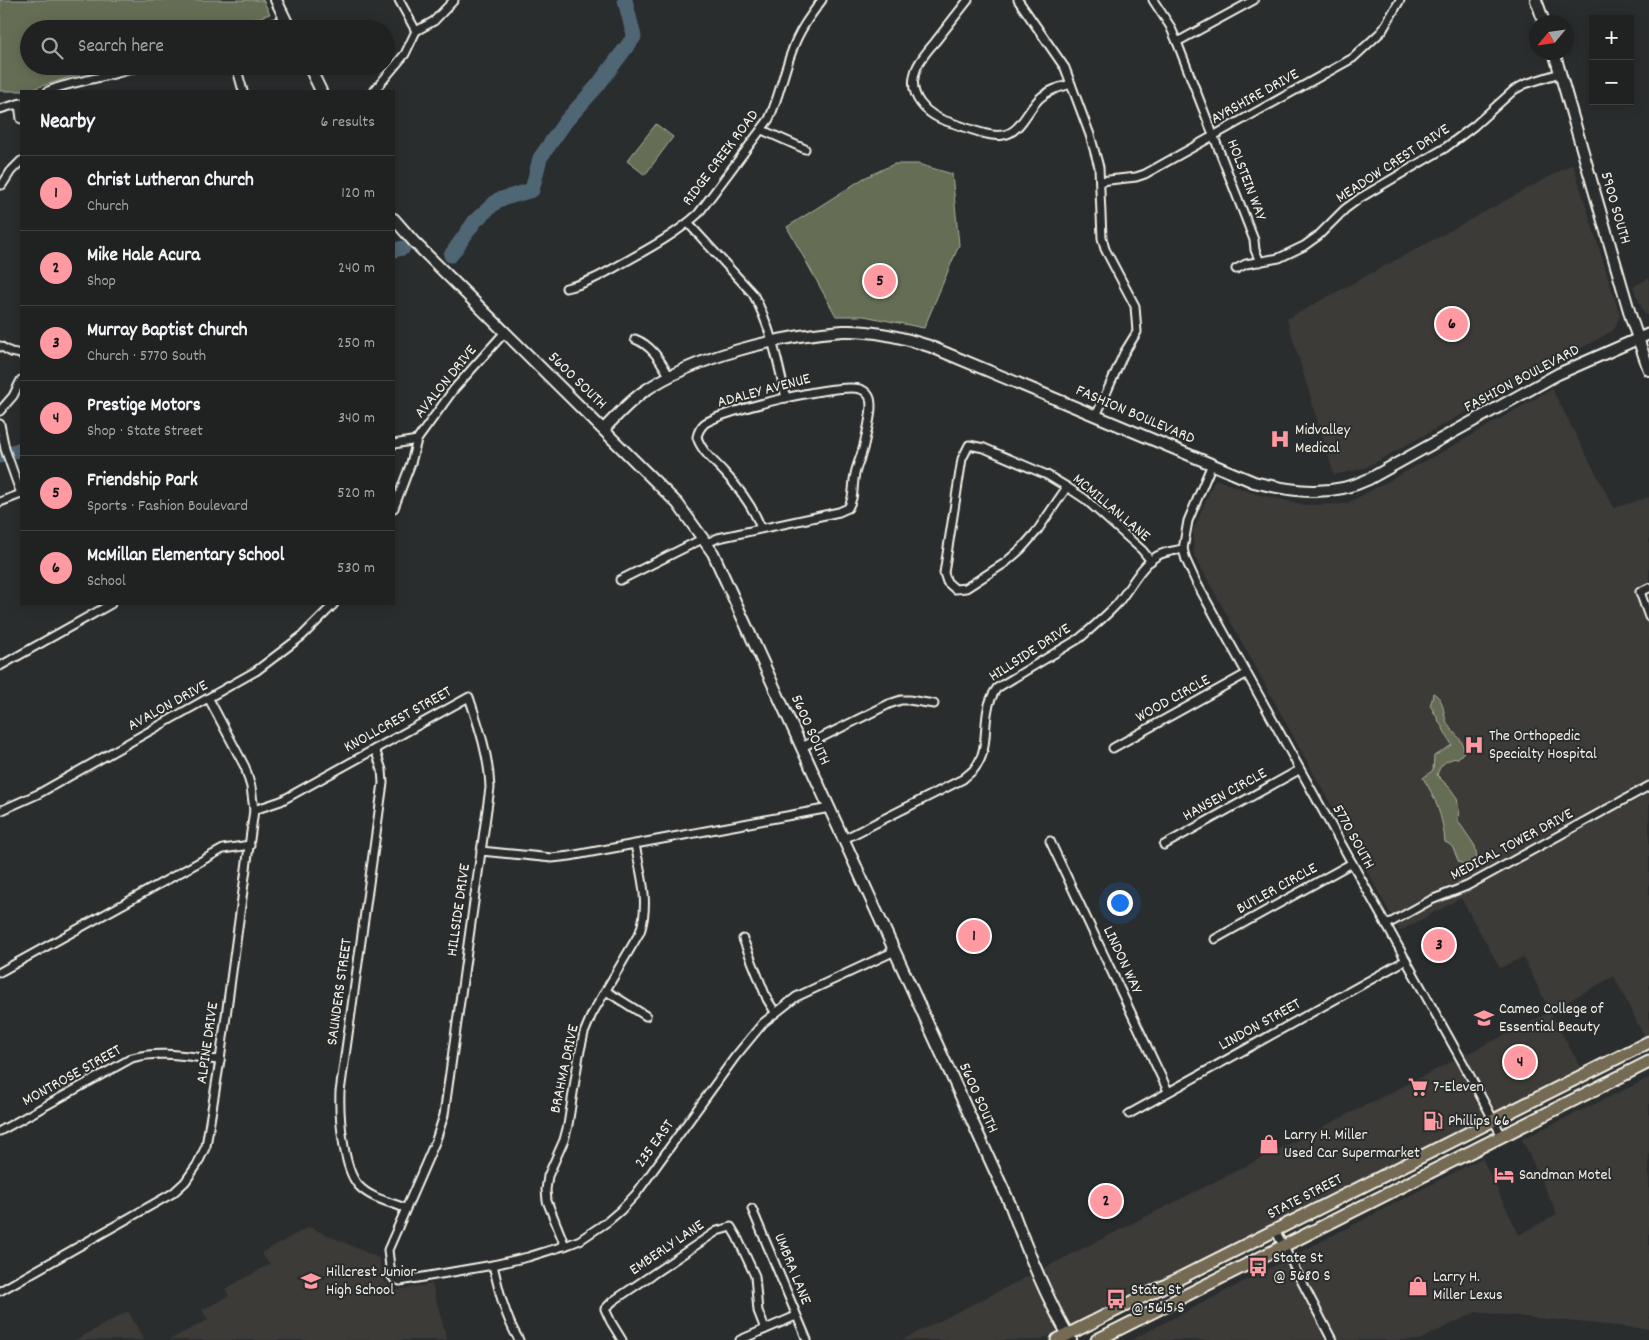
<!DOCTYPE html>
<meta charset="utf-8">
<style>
:root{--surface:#202222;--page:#282a2a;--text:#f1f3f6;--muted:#a2a4a5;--line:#3d3f40;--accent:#ff9aa2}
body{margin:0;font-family:Dekko,sans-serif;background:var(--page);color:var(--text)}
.controls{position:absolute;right:15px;top:15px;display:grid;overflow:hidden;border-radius:0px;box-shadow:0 2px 12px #0003}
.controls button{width:45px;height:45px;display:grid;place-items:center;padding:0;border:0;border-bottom:1px solid var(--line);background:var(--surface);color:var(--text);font:25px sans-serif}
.compass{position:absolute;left:1529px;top:15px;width:45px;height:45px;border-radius:50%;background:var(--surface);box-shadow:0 2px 12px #0003;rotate:241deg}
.you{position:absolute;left:1119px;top:902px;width:18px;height:18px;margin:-12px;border:4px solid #fff;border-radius:50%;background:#1a73e8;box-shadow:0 0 0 8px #1a73e833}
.badge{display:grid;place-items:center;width:32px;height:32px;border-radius:50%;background:var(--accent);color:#111;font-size:16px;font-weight:700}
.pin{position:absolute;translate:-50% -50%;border:2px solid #fff;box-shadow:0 1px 5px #0006}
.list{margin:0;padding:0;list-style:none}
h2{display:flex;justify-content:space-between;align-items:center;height:65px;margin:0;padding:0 20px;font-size:21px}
h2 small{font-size:16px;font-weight:400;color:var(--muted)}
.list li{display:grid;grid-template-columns:32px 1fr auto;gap:15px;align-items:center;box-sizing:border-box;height:75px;padding:0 20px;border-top:1px solid var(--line)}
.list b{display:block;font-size:19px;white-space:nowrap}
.list p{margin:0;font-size:16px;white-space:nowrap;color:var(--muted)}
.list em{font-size:16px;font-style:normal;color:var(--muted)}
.icon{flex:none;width:28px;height:28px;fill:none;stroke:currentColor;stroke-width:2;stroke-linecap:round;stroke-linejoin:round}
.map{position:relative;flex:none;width:1649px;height:1340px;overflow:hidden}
.search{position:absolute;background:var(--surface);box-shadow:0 2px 12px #0003;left:20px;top:20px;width:375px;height:55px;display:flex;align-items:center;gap:12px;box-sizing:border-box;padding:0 18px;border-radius:28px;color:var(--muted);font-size:19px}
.panel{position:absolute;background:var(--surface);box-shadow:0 2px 12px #0003;left:20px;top:90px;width:375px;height:515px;border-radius:0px}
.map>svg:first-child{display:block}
</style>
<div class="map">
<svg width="1649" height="1340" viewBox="0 0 1649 1340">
<rect width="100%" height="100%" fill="#2a2d2e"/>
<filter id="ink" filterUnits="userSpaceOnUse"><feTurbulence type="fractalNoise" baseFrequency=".02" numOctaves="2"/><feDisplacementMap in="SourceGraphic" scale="10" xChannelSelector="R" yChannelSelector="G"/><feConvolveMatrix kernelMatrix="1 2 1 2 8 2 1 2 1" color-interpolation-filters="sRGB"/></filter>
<g filter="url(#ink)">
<g fill="#3d3a38">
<polygon points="1573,164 1620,316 1614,330 1365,468 1334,475 1287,319"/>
<polygon points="1649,278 1649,317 1644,313 1633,287"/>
<polygon points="1552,389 1614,508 1649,497 1649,582 1646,583 1649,593 1649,1034 1644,1036 1614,976 1550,1011 1523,957 1500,968 1461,898 1400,931 1194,555 1193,531 1215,479 1256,494 1306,505 1346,504 1442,452"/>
<polygon points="1550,1012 1581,1068 1040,1340 902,1340"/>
<polygon points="1649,1078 1649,1329 1476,1312 1419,1340 1131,1340 1482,1158 1519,1235 1557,1214 1522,1139"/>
<polygon points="309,1227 379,1258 383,1279 391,1288 397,1290 432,1284 447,1340 169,1340 208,1320 202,1310 229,1296 225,1289 270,1264 261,1253"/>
<polygon points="128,1311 144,1340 76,1340"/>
</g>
<g fill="#656e54" stroke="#acb09e">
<polygon points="0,0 263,0 270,14 223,29 29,29 29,66 105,66 26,91 0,91"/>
<polygon points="656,124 673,137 645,175 627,161"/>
<polygon points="894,164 918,164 952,174 959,245 924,328 864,316 836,316 787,227 864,178"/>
<path d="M 1433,693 C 1446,700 1442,714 1448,725 C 1455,736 1463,737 1464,752 L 1458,758 C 1447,759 1440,764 1437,775 L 1450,788 L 1457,798 L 1459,810 L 1458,821 L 1475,846 L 1477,858 C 1470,863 1466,866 1459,862 C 1454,853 1455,846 1445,842 C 1443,818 1436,798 1423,778 L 1433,770 L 1434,756 L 1452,745 L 1430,705 L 1432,700 Z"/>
</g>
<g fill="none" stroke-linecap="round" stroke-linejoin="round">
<g stroke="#506674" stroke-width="15">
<polyline points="394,250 403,248"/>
<polyline points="451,255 475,221 498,200 532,190 540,158 566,121 598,85 634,37 625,0"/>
<polyline points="0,456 21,449"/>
</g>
<defs>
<g id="street">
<polyline points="399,0 416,31"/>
<path d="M 968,0 C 957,14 946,28 935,42 C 928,50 921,58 917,67 C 905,95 926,116 952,123 C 966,127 989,138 1003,135 C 1020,133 1028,109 1040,98 C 1049,90 1060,87 1071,84"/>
<polyline points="1018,0 1065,68 1090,135 1099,167 1102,238 1105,249 1135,306 1137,332 1124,353 1096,416"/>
<polyline points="1153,0 1170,26 1177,42 1254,240 1255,250 1260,262"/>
<polyline points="256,29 285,20"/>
<polyline points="416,31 434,21 454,0"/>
<polyline points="1177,42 1254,0"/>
<polyline points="236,66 243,91"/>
<path d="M 48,91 C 78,79 110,78 140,66"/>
<polyline points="374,91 405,54 416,31"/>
<polyline points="19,104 21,119"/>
<polyline points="0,109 21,103"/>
<polyline points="762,130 805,149"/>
<polyline points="1100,181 1136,177 1145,174 1353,58 1382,31 1400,0"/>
<polyline points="2,185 11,171 21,161"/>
<path d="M 688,223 L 753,294 C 771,326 778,363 786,398"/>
<polyline points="1236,269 1246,264 1279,258 1304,246 1318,236 1345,209 1360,198 1445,148 1474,126 1514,90 1525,84 1560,73"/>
<path d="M 566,288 C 589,283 603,274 623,263 C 650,248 676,234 698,214 L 769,119 C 779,97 783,74 792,51 C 798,32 810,16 822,0"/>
<path d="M 635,339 C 653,346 661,362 670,377"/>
<polyline points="0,346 11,352 21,354"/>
<polyline points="0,411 13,396 21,380"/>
<polyline points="0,424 5,449 21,494"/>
<polyline points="394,444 417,440"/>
<polyline points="1067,487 1037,531 1021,549 1005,563 966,588 955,589 947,582 944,573 962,459 969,445 984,448 1047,475 1067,487 1085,499 1142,550 1151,561"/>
<polyline points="0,502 21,494"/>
<polyline points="394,508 411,463 417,440 454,389 505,332"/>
<path d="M 707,543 L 718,538 L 839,512 L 848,508 C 855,497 852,486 855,474 C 857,464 862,455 864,445 C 866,434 875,406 869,396 C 867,393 864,390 860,389 C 837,383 723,410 704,424 C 700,428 698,432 697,437 C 701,451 714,461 724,472 C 739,488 753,507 761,528"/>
<polyline points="1183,549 1186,560 1196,582 1463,1063 1502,1136"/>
<polyline points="620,580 704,538"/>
<polyline points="1649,588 1640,592 1649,617"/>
<polyline points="0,666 111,604"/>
<polyline points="802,747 889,704 901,700 909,700 934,704"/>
<polyline points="1113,748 1246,674"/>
<path d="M 375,749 L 382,770 L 383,783 L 340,1092 C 339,1114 343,1170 359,1186 C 370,1198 390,1202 405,1208"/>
<path d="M 254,810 L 281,801 L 469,697 C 479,727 489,756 490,788 L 444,1115 L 436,1140 L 388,1250 L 391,1275 L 394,1279 L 400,1281 L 493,1265 L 528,1257 L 570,1244 L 580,1240 L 607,1222 L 621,1210 L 636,1194 L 735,1057 L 763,1023 L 796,997 L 895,951"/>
<polyline points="0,811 38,794 256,671 302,636 334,604"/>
<path d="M 844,839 L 963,779 C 967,775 972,772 975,768 C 993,745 978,714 997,688 L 1080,638 C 1093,627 1106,616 1117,604 C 1129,590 1141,565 1157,556 C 1165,551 1174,551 1183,549 L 1188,521 L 1212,464"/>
<polyline points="1050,841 1168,1091"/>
<polyline points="1164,845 1299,770"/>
<polyline points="481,851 552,858 570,856 830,808"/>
<polyline points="1386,925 1431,900 1467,886 1649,786"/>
<polyline points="743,939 767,999 775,1012"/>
<polyline points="1215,939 1352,863"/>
<polyline points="0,972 223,849 250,845"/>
<polyline points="606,991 646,1016"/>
<polyline points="1129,1114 1406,960"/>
<path d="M 0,1131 L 132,1058 C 160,1050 190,1057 220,1060"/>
<polyline points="752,1209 807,1340"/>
<polyline points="1275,1230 1332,1340"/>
<path d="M 565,1246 L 547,1201 L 546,1190 L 548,1176 L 564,1140 L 568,1125 L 579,1055 L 584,1033 L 592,1014 L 640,932 C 650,903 641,874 635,845"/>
<path d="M 493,1265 C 499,1291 505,1317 519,1340"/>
<polyline points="0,1291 173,1193 185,1182 197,1165 206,1146 220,1060 254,810 251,787 245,767 209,699"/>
<polyline points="622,1340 611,1322 605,1309 613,1301 717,1231 731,1227 737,1237 755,1276 758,1311 765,1329"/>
<polyline points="740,1340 796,1316"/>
</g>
<g id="secondary">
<polyline points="276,0 290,29"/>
<polyline points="1536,0 1544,22"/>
<polyline points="1554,52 1632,321 1649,370"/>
<polyline points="309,66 321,91"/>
<path d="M 394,219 L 414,242 L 678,504 L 713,553 L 1010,1204 C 1027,1250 1046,1298 1071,1340"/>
<path d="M 604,429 C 616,416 628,403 643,392 C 693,357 782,335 843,331 C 872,330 902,337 929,346 L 1254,482 C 1293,492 1332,497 1369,479 L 1558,374 L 1649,334"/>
</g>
<g id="primary">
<polyline points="1057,1340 1649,1042"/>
<polyline points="1097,1340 1649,1062"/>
</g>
</defs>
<use href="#street" stroke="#f4f1e8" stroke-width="11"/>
<use href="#secondary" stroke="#f4f1e8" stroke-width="14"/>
<use href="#primary" stroke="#f4f1e8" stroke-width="15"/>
<use href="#street" stroke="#2a2d2e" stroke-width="7"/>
<use href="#secondary" stroke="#2a2d2e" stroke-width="10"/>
<use href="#primary" stroke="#746b52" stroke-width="11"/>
</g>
</g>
<defs>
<symbol id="hospital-bare" viewBox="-9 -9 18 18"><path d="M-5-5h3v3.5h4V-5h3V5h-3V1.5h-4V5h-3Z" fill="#ff9aa2" stroke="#2a2d2e" stroke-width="2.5" paint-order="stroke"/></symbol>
<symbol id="university-bare" viewBox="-9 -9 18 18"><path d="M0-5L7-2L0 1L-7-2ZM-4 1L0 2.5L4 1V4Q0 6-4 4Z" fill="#ff9aa2" stroke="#2a2d2e" stroke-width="2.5" paint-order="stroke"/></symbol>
<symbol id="supermarket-bare" viewBox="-9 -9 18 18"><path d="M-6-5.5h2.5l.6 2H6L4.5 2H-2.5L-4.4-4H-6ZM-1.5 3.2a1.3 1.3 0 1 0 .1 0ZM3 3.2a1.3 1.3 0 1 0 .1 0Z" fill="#ff9aa2" stroke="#2a2d2e" stroke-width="2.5" paint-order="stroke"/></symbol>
<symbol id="fuel-bare" viewBox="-9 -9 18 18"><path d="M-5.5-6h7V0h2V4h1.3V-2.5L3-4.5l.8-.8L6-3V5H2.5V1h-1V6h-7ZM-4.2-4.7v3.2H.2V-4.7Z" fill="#ff9aa2" stroke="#2a2d2e" stroke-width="2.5" paint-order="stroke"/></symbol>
<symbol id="shop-bare" viewBox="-9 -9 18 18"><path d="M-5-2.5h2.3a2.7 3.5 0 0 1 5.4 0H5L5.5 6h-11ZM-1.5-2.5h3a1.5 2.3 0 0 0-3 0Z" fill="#ff9aa2" stroke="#2a2d2e" stroke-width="2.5" paint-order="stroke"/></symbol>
<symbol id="hotel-bare" viewBox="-9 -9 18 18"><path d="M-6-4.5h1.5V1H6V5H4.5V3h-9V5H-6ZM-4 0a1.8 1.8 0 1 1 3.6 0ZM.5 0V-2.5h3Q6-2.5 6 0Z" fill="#ff9aa2" stroke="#2a2d2e" stroke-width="2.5" paint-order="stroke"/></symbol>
<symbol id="bus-bare" viewBox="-9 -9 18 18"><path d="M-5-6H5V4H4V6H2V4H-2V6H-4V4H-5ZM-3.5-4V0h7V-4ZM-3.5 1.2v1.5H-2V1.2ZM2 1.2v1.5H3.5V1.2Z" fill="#ff9aa2" stroke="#2a2d2e" stroke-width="2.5" paint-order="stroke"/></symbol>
<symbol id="school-bare" viewBox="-9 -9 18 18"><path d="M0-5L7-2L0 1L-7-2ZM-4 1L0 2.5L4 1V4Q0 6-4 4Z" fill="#ff9aa2" stroke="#2a2d2e" stroke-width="2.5" paint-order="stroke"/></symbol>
</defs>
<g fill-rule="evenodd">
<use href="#hospital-bare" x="1266" y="425" width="28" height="28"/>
<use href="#hospital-bare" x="1460" y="731" width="28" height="28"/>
<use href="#university-bare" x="1470" y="1004" width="28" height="28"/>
<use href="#supermarket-bare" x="1404" y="1073" width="28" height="28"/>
<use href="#fuel-bare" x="1419" y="1107" width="28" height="28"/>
<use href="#shop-bare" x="1255" y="1130" width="28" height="28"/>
<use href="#hotel-bare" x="1490" y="1161" width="28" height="28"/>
<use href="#bus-bare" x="1244" y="1253" width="28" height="28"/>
<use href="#school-bare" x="297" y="1267" width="28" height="28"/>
<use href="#shop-bare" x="1404" y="1272" width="28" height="28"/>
<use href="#bus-bare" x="1102" y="1285" width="28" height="28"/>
</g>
<g text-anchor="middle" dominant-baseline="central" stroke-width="4" stroke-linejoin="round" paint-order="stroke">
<g font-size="16" fill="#f4f1e8" stroke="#2a2d2e">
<text transform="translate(1255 97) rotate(-29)">AYRSHIRE DRIVE</text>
<text transform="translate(721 158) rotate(-53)">RIDGE CREEK ROAD</text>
<text transform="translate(1393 164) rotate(-33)">MEADOW CREST DRIVE</text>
<text transform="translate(1246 180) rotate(69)">HOLSTEIN WAY</text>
<text transform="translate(1615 208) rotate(74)">5900 SOUTH</text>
<text transform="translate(1522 379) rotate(-28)">FASHION BOULEVARD</text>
<text transform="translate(577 381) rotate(44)">5600 SOUTH</text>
<text transform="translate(446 382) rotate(-51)">AVALON DRIVE</text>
<text transform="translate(764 391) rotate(-15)">ADALEY AVENUE</text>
<text transform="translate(1135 415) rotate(23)">FASHION BOULEVARD</text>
<text transform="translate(1111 508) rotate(40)">MCMILLAN LANE</text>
<text transform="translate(1030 653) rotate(-33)">HILLSIDE DRIVE</text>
<text transform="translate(1173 699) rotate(-29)">WOOD CIRCLE</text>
<text transform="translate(168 706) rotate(-29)">AVALON DRIVE</text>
<text transform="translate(398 720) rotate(-29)">KNOLLCREST STREET</text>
<text transform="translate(810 730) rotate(66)">5600 SOUTH</text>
<text transform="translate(1225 795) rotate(-29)">HANSEN CIRCLE</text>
<text transform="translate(1353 837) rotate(61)">5770 SOUTH</text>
<text transform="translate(1512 845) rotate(-28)">MEDICAL TOWER DRIVE</text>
<text transform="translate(1277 889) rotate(-29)">BUTLER CIRCLE</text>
<text transform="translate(459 910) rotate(-82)">HILLSIDE DRIVE</text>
<text transform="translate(1122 960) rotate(65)">LINDON WAY</text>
<text transform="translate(340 992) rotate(-82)">SAUNDERS STREET</text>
<text transform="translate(1260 1025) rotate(-29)">LINDON STREET</text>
<text transform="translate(208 1043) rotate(-82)">ALPINE DRIVE</text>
<text transform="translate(565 1069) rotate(-78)">BRAHMA DRIVE</text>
<text transform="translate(72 1076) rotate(-29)">MONTROSE STREET</text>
<text transform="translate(978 1098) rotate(66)">5600 SOUTH</text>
<text transform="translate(655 1144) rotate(-54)">235 EAST</text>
<text transform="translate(1305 1197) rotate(-27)">STATE STREET</text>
<text transform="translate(667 1248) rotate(-34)">EMBERLY LANE</text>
<text transform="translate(792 1269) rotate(68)">UMBRA LANE</text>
</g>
<g font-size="16" fill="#f4f1e8" stroke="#2a2d2e" text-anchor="start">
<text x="1295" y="430">Midvalley<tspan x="1295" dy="18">Medical</tspan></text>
<text x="1489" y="736">The Orthopedic<tspan x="1489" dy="18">Specialty Hospital</tspan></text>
<text x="1499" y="1009">Cameo College of<tspan x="1499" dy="18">Essential Beauty</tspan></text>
<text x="1433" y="1087">7-Eleven</text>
<text x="1448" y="1121">Phillips 66</text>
<text x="1284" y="1135">Larry H. Miller<tspan x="1284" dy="18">Used Car Supermarket</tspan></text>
<text x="1519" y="1175">Sandman Motel</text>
<text x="1273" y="1258">State St<tspan x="1273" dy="18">@ 5680 S</tspan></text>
<text x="326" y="1272">Hillcrest Junior<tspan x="326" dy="18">High School</tspan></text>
<text x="1433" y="1277">Larry H.<tspan x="1433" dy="18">Miller Lexus</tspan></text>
<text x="1131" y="1290">State St<tspan x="1131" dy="18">@ 5615 S</tspan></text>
</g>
</g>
</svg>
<div class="controls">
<button>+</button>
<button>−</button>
</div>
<svg class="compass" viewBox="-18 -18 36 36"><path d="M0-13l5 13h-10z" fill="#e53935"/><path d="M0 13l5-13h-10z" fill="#a2a4a5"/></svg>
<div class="you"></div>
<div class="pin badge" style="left:974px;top:936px">1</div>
<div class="pin badge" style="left:1106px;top:1201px">2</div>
<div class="pin badge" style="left:1439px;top:945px">3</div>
<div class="pin badge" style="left:1520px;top:1062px">4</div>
<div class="pin badge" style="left:880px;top:281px">5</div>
<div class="pin badge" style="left:1452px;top:324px">6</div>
<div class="search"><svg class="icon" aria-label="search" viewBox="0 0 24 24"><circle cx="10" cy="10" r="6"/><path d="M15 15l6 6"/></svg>Search here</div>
<section class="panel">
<h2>Nearby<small>6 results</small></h2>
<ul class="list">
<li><span class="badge">1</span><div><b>Christ Lutheran Church</b><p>Church</p></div><em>120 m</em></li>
<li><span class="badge">2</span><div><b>Mike Hale Acura</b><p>Shop</p></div><em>240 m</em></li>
<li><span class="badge">3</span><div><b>Murray Baptist Church</b><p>Church · 5770 South</p></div><em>250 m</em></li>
<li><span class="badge">4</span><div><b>Prestige Motors</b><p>Shop · State Street</p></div><em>340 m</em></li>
<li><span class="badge">5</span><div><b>Friendship Park</b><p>Sports · Fashion Boulevard</p></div><em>520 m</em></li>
<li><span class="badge">6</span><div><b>McMillan Elementary School</b><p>School</p></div><em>530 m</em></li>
</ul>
</section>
</div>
